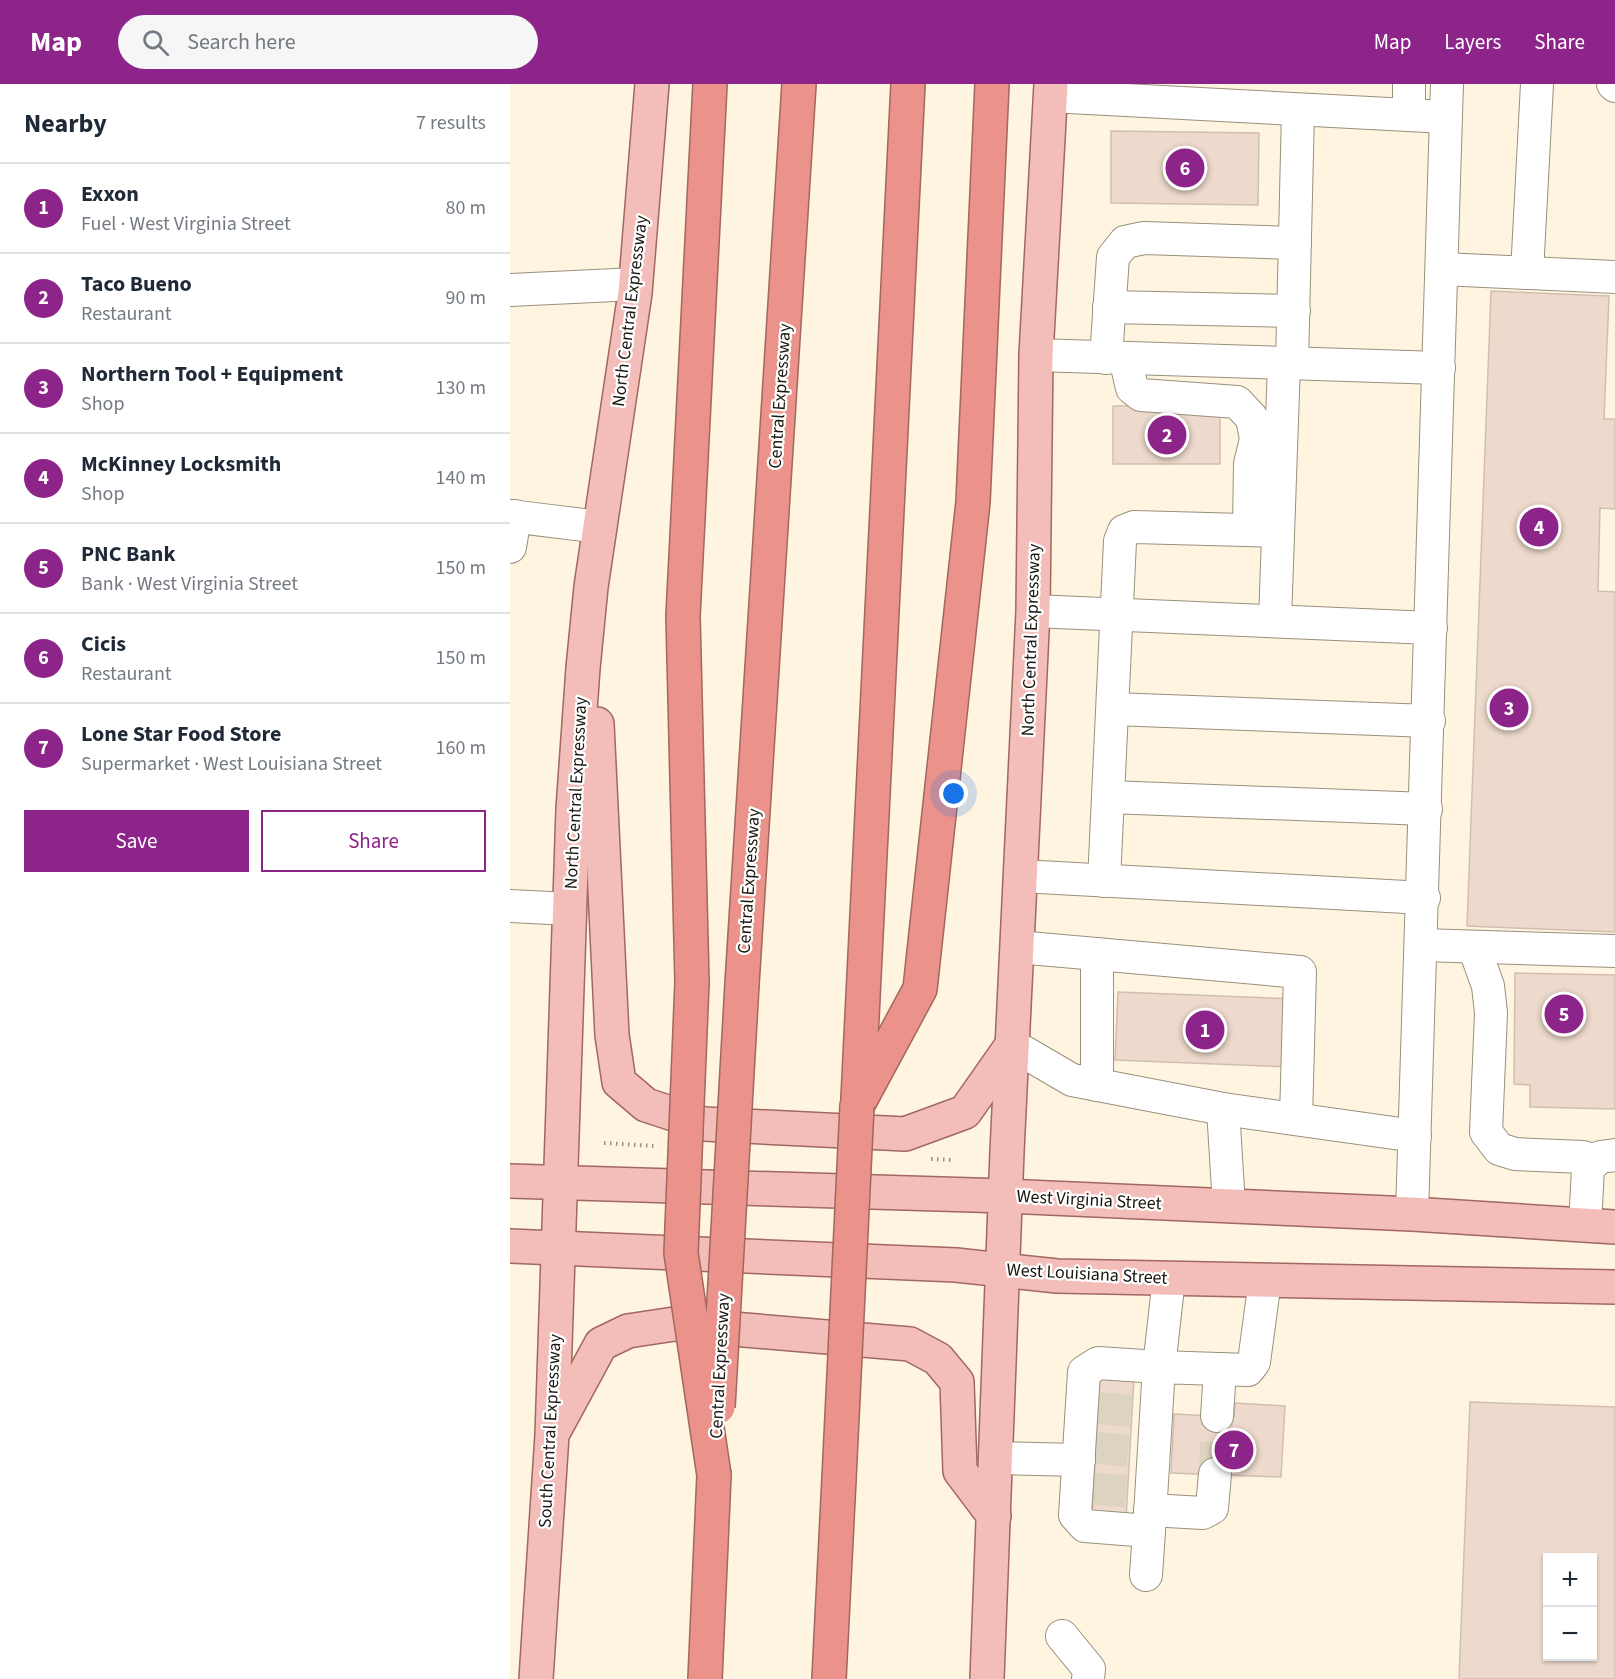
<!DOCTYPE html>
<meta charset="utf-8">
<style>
:root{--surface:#fff;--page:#f6f6f7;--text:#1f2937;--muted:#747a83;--line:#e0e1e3;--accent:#8d248a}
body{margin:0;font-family:"Source Sans 3",sans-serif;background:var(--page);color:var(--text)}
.controls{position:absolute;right:18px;bottom:18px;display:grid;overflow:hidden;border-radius:0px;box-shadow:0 2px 4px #0004}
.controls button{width:54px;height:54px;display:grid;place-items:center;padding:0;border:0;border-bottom:2px solid var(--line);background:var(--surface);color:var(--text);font:30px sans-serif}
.you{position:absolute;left:444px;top:710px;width:21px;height:21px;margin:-15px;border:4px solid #fff;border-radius:50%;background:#1a73e8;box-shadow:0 0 0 9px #1a73e833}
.badge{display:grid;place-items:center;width:39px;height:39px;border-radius:50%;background:var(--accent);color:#fff;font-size:20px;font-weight:700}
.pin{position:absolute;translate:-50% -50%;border:3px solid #fff;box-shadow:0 2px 6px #0006}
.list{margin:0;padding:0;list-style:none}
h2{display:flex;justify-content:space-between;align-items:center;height:78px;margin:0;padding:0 24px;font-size:26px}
h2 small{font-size:20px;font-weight:400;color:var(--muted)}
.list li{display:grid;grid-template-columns:39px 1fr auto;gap:18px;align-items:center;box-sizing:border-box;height:90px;padding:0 24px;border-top:2px solid var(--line)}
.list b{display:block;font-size:22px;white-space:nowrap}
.list p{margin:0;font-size:20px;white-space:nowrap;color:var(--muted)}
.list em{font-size:20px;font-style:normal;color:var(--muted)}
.actions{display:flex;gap:12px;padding:18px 24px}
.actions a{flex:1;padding:14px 0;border:2px solid var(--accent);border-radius:0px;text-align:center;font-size:21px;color:var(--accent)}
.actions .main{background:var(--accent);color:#fff}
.icon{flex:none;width:33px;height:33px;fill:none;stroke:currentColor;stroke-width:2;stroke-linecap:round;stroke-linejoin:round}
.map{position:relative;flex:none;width:1105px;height:1595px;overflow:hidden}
header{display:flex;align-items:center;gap:36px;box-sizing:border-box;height:84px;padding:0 30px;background:var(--accent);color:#fff}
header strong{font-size:28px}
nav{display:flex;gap:33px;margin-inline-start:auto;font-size:21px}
.search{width:420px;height:54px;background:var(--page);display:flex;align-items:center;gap:15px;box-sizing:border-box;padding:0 21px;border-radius:33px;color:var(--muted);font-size:22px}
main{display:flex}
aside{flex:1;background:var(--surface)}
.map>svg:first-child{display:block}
</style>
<header>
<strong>Map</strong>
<div class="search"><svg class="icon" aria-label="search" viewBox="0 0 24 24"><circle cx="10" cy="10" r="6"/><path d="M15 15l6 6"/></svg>Search here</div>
<nav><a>Map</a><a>Layers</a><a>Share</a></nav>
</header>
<main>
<aside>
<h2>Nearby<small>7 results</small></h2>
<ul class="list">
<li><span class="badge">1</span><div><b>Exxon</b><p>Fuel · West Virginia Street</p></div><em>80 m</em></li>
<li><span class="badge">2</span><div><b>Taco Bueno</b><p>Restaurant</p></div><em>90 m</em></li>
<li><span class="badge">3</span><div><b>Northern Tool + Equipment</b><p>Shop</p></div><em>130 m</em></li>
<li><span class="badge">4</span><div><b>McKinney Locksmith</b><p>Shop</p></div><em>140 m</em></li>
<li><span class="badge">5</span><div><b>PNC Bank</b><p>Bank · West Virginia Street</p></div><em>150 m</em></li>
<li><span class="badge">6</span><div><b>Cicis</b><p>Restaurant</p></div><em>150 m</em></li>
<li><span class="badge">7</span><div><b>Lone Star Food Store</b><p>Supermarket · West Louisiana Street</p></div><em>160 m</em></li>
</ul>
<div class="actions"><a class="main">Save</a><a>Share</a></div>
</aside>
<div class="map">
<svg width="1105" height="1595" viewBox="0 0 1105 1595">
<rect width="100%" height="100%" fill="#fff4e0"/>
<g fill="#eedacc" stroke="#d1beb0" stroke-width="1.5" fill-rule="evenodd">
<polygon points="601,47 749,49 748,121 601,119"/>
<polygon points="981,207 1099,212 1094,335 1105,335 1105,425 1090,424 1088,507 1105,508 1105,848 957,842"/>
<rect x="603" y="322" width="107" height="58"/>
<polygon points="1005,889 1105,891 1105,1025 1020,1023 1020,1001 1004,1000"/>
<polygon points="608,908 785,915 782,983 605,976"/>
<polygon points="590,1292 624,1294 616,1434 582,1432"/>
<path d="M 960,1318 L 1105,1323 L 1105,1595 L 949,1595 ZM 1038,1474 L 1082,1474 L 1082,1572 L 1038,1572 Z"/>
<polygon points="725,1319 775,1322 771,1393 661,1389 664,1330 724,1333"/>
</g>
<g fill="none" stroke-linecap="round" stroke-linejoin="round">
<g stroke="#ddd3c1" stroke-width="32" stroke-dasharray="32 16" stroke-linecap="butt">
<polyline points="589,1324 622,1327"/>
<polyline points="586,1364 620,1367"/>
<polyline points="705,1390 707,1332"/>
<polyline points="584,1405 617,1407"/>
</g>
<defs>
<g id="minor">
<polyline points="899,0 899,31"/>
<polyline points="1103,0 1105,2"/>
<polyline points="540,12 936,33"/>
<polyline points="932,185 1105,193"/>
<polyline points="1017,189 1027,0"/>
<polyline points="0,206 126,200"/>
<polyline points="599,223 784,227"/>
<polyline points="526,271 929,284"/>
<polyline points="596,274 603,173 615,158 634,154 785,159"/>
<polyline points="615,274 622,304 631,311 727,318 742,334 746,355 740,380 739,446"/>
<polyline points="782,279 788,27"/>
<polyline points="0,432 90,443"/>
<polyline points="0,463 5,432"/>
<polyline points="523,527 921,544"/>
<polyline points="765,537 774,279"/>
<polyline points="603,625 919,637"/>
<polyline points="599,713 916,725"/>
<polyline points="511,792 914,814"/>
<polyline points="594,797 610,457 614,447 624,443 768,447"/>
<polyline points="0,822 60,825"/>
<polyline points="912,861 1105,867"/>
<polyline points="507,863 790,888 786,1035"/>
<polyline points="964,863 978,902 981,929 976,1048 989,1065 1005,1070 1073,1073 1078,1084 1075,1141"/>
<polyline points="587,870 587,1001"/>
<polyline points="502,961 562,996 713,1025 905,1052"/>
<polyline points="713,1025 719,1122"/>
<polyline points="1078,1084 1090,1073 1105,1071"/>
<polyline points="902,1130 937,0"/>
<polyline points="707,1332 710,1285"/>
<polyline points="486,1374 569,1376"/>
<polyline points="640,1426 693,1429 702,1424 705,1390"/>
<polyline points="639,1447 649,1283 738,1286 744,1278 755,1196"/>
<polyline points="636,1491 639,1447 575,1442 565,1431 574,1288 588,1279 649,1283 659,1194"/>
<polyline points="552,1552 579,1585 578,1595"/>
</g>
<g id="major">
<polyline points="87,640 102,951 109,998 136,1021 194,1040 395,1050 455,1028 502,961"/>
<polyline points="0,1097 496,1112 902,1130 1105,1143"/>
<polyline points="0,1162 446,1181 547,1192 1105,1203"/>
<polyline points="45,1345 91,1260 118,1247 164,1240 400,1260 428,1275 447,1298 450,1387 484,1432"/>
<polyline points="26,1595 42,1351 63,725 73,584 81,503 125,209 142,0"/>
<polyline points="477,1595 497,1068 523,527 526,271 541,0"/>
</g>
<g id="highway">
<polyline points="182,898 173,532 200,0"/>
<polyline points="232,900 289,0"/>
<polyline points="348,1014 398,0"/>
<polyline points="347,1022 410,905 463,418 482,0"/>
<polyline points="195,1595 204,1391"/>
<polyline points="319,1595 329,1395"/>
</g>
</defs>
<use href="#minor" stroke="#99907d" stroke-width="34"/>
<use href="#major" stroke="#a2675f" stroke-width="36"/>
<use href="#highway" stroke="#a2675f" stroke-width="36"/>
<g stroke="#979082" stroke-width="4" stroke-dasharray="1.5 4.5" stroke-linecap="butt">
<polyline points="94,1059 144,1062"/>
<polyline points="421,1075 443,1076"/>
</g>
<use href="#minor" stroke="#fff" stroke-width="32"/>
<use href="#major" stroke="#f3beb9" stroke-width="33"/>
<use href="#highway" stroke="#eb928a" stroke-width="33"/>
<defs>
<g id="highway-bridge">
<polyline points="182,898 171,1169 204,1391"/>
<polyline points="208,1323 232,900"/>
<polyline points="329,1395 347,1022"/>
</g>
</defs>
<use href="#highway-bridge" stroke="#a2675f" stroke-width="36" stroke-linecap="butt"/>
<use href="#highway-bridge" stroke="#eb928a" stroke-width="33"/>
</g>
<g text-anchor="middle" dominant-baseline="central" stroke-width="4.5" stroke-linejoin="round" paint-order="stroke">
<g font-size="18" fill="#1a1710" stroke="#fff">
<text transform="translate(120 227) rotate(-83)">North Central Expressway</text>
<text transform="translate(270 312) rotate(-86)">Central Expressway</text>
<text transform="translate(521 556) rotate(-88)">North Central Expressway</text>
<text transform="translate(66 709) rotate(-87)">North Central Expressway</text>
<text transform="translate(239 797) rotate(-86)">Central Expressway</text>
<text transform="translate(579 1116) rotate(3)">West Virginia Street</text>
<text transform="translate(577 1190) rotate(3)">West Louisiana Street</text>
<text transform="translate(210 1282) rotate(-87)">Central Expressway</text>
<text transform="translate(40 1347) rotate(-87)">South Central Expressway</text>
</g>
</g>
</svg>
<div class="controls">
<button>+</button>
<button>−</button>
</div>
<div class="you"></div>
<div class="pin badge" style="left:695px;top:946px">1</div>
<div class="pin badge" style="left:657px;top:351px">2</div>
<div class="pin badge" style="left:999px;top:624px">3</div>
<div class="pin badge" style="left:1029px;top:443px">4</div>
<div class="pin badge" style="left:1054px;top:930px">5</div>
<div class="pin badge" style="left:675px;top:84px">6</div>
<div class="pin badge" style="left:724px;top:1366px">7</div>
</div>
</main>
